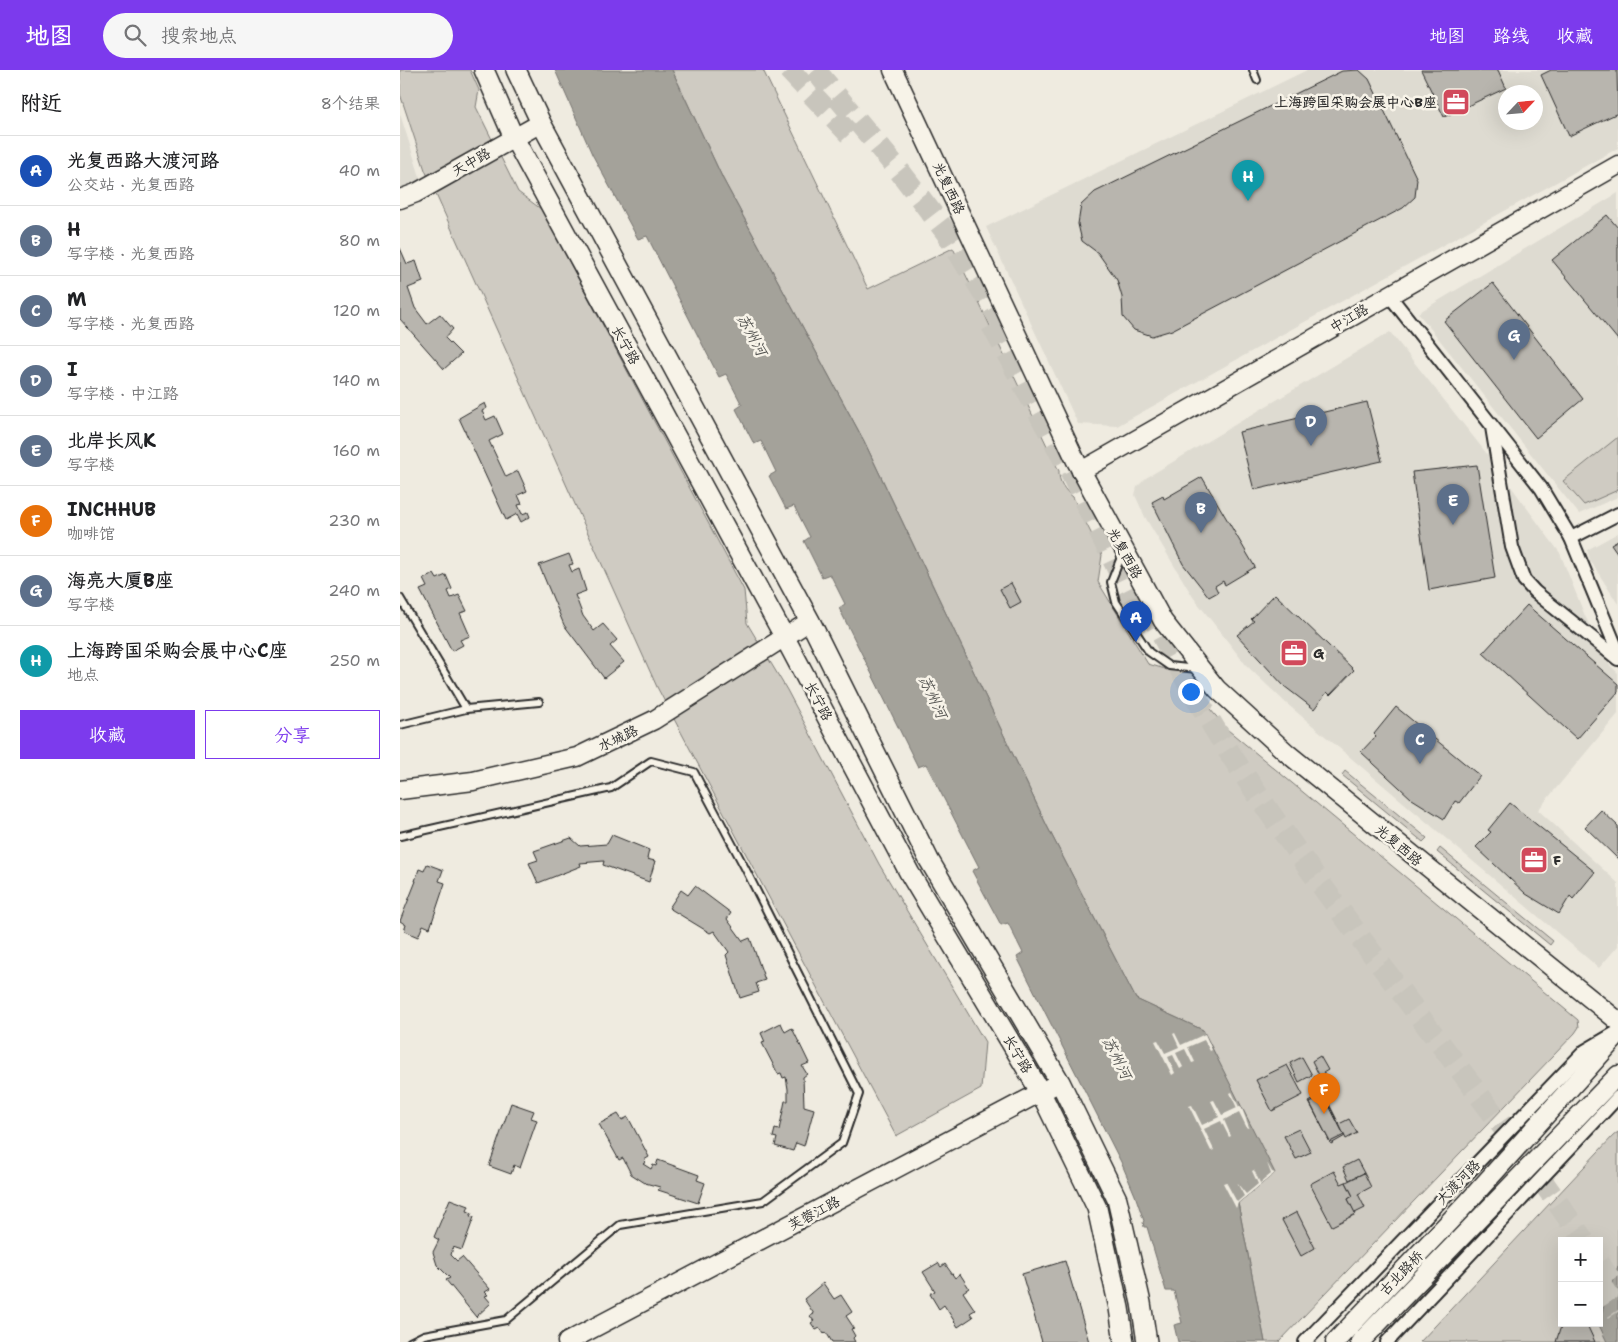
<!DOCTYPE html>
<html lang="zh">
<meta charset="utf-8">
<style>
:root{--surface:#fff;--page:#f6f6f6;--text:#202124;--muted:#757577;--line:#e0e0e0;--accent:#7c3aed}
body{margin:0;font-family:"Shantell Sans","LXGW WenKai TC",sans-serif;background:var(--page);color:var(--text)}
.controls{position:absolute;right:15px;bottom:15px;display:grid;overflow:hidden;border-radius:0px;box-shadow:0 5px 20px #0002}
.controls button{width:45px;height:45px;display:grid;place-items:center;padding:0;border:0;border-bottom:1px solid var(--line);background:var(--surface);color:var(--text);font:25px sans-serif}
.compass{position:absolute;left:1098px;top:15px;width:45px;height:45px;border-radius:50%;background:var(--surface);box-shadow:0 5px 20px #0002;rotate:64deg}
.you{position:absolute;left:790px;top:621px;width:18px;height:18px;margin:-12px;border:4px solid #fff;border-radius:50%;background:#1a73e8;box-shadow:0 0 0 8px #1a73e833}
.badge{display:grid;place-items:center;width:32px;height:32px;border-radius:50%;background:var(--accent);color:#fff;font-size:16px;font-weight:700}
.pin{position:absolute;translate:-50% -41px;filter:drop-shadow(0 1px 2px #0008)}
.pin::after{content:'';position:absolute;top:26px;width:18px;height:15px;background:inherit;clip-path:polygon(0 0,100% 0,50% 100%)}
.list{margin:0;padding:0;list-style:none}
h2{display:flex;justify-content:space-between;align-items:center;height:65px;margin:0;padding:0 20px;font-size:21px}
h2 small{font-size:16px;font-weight:400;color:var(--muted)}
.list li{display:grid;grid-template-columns:32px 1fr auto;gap:15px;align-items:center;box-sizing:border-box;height:70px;padding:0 20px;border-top:1px solid var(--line)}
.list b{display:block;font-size:19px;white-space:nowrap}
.list p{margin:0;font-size:16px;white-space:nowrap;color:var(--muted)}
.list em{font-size:16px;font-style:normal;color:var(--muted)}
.actions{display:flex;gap:10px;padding:15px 20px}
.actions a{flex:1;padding:11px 0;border:1px solid var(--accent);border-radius:0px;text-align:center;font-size:18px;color:var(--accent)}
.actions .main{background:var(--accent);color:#fff}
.icon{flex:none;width:28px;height:28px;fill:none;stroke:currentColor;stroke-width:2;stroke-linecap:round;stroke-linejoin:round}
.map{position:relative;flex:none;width:1218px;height:1272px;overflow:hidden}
header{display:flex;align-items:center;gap:30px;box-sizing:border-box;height:70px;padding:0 25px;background:var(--accent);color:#fff}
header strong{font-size:24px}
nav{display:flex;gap:28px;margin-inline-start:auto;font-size:18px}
.search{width:350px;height:45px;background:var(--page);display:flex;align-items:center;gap:12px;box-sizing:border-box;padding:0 18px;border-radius:28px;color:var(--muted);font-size:19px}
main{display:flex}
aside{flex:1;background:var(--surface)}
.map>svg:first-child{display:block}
</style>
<header>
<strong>地图</strong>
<div class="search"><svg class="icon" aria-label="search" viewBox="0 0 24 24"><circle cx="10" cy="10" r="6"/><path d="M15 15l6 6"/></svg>搜索地点</div>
<nav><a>地图</a><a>路线</a><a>收藏</a></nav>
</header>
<main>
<aside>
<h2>附近<small>8个结果</small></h2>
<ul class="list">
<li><span class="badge" style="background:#1a4fb4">A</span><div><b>光复西路大渡河路</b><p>公交站 · 光复西路</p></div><em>40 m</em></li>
<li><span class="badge" style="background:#5c6f8a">B</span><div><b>H</b><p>写字楼 · 光复西路</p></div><em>80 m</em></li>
<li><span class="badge" style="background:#5c6f8a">C</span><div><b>M</b><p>写字楼 · 光复西路</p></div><em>120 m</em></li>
<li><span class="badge" style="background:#5c6f8a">D</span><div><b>I</b><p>写字楼 · 中江路</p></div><em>140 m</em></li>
<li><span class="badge" style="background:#5c6f8a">E</span><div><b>北岸长风K</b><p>写字楼</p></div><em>160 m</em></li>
<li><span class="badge" style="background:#e8710a">F</span><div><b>INCHHUB</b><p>咖啡馆</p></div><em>230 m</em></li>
<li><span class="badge" style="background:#5c6f8a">G</span><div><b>海亮大厦B座</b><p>写字楼</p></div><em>240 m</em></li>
<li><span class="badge" style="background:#0f9aa8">H</span><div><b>上海跨国采购会展中心C座</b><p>地点</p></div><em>250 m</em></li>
</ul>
<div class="actions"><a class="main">收藏</a><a>分享</a></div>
</aside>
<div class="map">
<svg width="1218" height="1272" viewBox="0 0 1218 1272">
<rect width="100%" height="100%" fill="#efebe0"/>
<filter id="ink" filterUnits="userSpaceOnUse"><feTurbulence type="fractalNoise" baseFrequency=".02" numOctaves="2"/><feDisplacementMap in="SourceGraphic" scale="10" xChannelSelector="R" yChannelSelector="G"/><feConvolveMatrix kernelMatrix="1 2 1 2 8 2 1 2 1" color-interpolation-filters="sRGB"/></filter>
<g filter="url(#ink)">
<g fill="#dedbd1" fill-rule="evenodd">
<path d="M 907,0 L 1218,0 L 1218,78 L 717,356 L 678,354 L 586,157 ZM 1106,22 L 1136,22 L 1136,52 L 1106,52 Z"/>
<polygon points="0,44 22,113 0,121"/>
<polygon points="1218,123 1218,427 1179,444 1018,243"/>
<polygon points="990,262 1087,384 1160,483 1185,546 1209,594 1218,603 1218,644 1138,740 1218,813 1218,876 1199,898 886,633 846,595 793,527 745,447 735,425 737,417 746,408"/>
<polygon points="1218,463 1218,534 1190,490 1187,480"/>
</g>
<g fill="#cfcbc2" stroke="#7d7b76" fill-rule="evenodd">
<polygon points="0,0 70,0 79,20 76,37 118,122 141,139 344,520 347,553 387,620 479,794 585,972 581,1019 496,1066 257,617 25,100 0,24"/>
<path d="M 272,0 L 363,0 L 468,219 L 553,178 L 659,401 C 658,411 665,421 673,427 L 702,485 L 698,512 L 748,594 L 779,603 L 828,660 L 1178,950 L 1179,957 L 1175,963 L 879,1272 L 865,1272 L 838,1133 L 874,1103 L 803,960 L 736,929 L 647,756 L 464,371 L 323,109 Z"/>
<polygon points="1218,367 1218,420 1184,435 1163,411"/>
<polygon points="945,701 1027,768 1023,772 942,705"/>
<polygon points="1040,778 1153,871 1150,875 1037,782"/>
<path d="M 1218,1062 L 1218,1272 L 1020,1272 L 1213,1066 ZM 1162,1171 L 1199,1171 L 1199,1253 L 1162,1253 Z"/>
</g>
<g fill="#a4a29a" stroke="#74726e">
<polygon points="155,0 272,0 323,109 464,371 647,756 736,929 803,960 875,1103 838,1133 865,1272 778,1272 774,1255 782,1253 774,1221 766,1221 747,1157 744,1157 743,1152 744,1151 735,1125 721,1092 617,887 623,883 608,853 601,855 572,801 579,797 526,694 518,697 439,538 445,534 430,504 422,507 404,471 410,467 394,436 386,439 369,406 376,402 361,371 354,374 336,339 342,335 326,304 319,307 247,166 238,169 192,84"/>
<polygon points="1218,1196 1218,1272 1207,1272 1198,1253"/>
</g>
<g fill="#efebe0">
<polygon points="775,963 781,975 805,964 812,980 810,981 804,970 788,977 795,992 792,993 785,979 776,983 783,997 780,999 773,985 768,987 775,1003 772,1005 755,971 758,970 765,983 779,977 773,964"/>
<polygon points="832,1022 839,1037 841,1036 849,1057 847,1058 839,1042 824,1050 831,1066 829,1067 821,1051 804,1059 814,1080 811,1081 789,1036 792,1035 802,1055 819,1047 811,1031 814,1030 822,1045 837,1038 830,1023"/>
<polygon points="867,1093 872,1102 875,1103 838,1133 836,1138 823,1113 826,1112 837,1132 844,1126 837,1113 846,1124 858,1114 852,1101 854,1100 860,1113 871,1104"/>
</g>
<g fill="#b8b5ae" stroke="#2b2b2b">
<polygon points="959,0 969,9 1017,109 1015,127 1003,138 772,260 752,266 734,260 723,247 722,227 717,210 698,183 682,171 678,154 681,135 695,122 942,1"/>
<polygon points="1021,0 1098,0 1106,18 1044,47"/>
<polygon points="1151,0 1217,0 1218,43 1169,66 1141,5"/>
<polygon points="1207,145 1218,158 1218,270 1152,190"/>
<polygon points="0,178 7,194 16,191 23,212 8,218 15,238 27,254 40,244 53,259 45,268 61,284 44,299 0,249"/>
<polygon points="1093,213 1183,329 1136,368 1044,251"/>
<polygon points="967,332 982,391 854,420 839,362"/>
<polygon points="85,333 87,338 82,341 86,350 95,346 103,364 89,371 106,407 118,401 127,421 118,425 122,434 118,435 122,444 128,442 130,447 121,452 117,444 106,450 59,348"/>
<polygon points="1077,395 1095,508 1029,520 1012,402"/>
<polygon points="802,407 855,497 825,515 823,511 815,516 818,522 809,527 783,494 752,432 763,426 764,429"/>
<polygon points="1218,470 1218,484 1211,474"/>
<polygon points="169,484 173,494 169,495 172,502 179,499 186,521 175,525 183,546 194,561 203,554 217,570 210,576 224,592 204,608 164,555 139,495"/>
<polygon points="34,504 37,509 46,505 52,519 48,521 51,528 59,525 67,541 60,543 70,566 60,570 63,575 52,581 20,520 27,517 23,509"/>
<polygon points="611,513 621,532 610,538 600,519"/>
<polygon points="875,524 954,600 930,625 927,622 914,639 884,616 837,565 854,551 851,549"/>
<polygon points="1127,535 1218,614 1218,622 1177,669 1083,583"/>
<polygon points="996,637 1080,706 1059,733 1055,731 1044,749 1012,729 961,682 976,666 974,664"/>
<polygon points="1110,733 1195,802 1173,829 1170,826 1159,844 1126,824 1076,777 1091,762 1088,760"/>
<polygon points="1201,740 1218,756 1218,789 1185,757"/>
<polygon points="212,765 249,780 247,789 255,791 249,812 203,795 204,791 180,793 181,796 138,813 129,793 138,790 134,781 171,768 180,776 207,774"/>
<polygon points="27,794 43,800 39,811 45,813 30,858 23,855 18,867 4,861 6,855 0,851 16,811 15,811 19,799 24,801"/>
<polygon points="295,816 331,843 327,849 343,871 350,868 365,910 356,913 359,922 340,928 326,885 329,882 314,861 310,863 269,838 281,820 288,825"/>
<polygon points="381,953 385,962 392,958 409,993 402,996 407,1004 403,1007 404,1036 414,1039 404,1076 396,1073 393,1081 375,1076 377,1068 373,1067 375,1059 379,1060 385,1031 388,1031 388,1019 386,1007 383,1008 381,1003 378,1004 362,973 365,972 361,963"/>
<polygon points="920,986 928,1000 923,1003 927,1010 918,1015 914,1007 919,1005 912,991"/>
<polygon points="902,987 912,1005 899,1012 890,993"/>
<polygon points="887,995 903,1025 872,1041 856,1010"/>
<polygon points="924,1024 945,1066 931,1074 909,1032"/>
<polygon points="924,1026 944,1065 930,1072 910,1033"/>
<polygon points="111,1033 134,1041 131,1048 137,1050 120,1098 114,1095 111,1104 89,1096"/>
<polygon points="218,1044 222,1050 228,1047 249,1087 244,1090 246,1092 243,1094 251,1099 253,1095 256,1096 258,1090 299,1105 297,1110 305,1113 298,1133 258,1120 260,1117 245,1113 231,1104 223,1088 219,1090 199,1054"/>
<polygon points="949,1049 957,1063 946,1069 939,1054"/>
<polygon points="899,1059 911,1082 896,1089 884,1066"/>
<polygon points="957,1090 964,1103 949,1110 943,1097"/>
<polygon points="934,1101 941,1114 946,1112 953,1126 948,1129 956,1144 932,1156 910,1114"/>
<polygon points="964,1103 971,1117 958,1124 965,1138 955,1143 948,1129 953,1126 946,1112"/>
<polygon points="50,1129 69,1136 67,1141 72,1143 70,1146 74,1147 62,1180 53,1177 51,1185 57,1191 62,1187 90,1219 85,1222 88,1225 85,1226 91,1233 76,1247 46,1210 50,1208 37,1195 33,1182 39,1170 34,1167"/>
<polygon points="897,1142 915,1178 901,1186 882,1150"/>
<polygon points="665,1191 689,1272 642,1272 622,1204"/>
<polygon points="538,1193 541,1197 545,1194 555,1208 560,1204 569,1218 563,1222 575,1240 570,1243 573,1247 558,1257 544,1235 539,1239 530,1224 535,1221 523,1202"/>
<polygon points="423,1213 434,1229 441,1225 452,1242 446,1246 454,1258 451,1259 455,1266 453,1268 455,1272 432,1272 426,1262 424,1264 420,1258 416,1260 411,1253 414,1251 410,1246 414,1244 404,1229"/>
<polygon points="1162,1253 1189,1253 1188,1257 1195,1272 1156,1272"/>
</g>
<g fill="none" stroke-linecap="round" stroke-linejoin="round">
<g stroke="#c8c5bc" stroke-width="22" stroke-dasharray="22 11" stroke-linecap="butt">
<polyline points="389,0 455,70"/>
<polyline points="415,0 501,103 546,162 611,267"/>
<polyline points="592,255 668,397 747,559"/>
<path d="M 747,536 C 774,588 801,639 833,688 C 942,855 1072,1006 1184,1171"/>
<polyline points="1199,1193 1218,1222"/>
<polyline points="1199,1213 1218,1242"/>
</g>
<defs>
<g id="lane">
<polyline points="853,0 857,10"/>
<polyline points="723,482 711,512 716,532 749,582 769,596 797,599"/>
<polyline points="0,528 66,639"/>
<polyline points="0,655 66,639 139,632"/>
<polyline points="0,766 211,718 251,691 294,702 345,798 459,1024 442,1073 363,1131 220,1155 106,1250 24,1265 10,1272"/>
</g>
<g id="street">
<polyline points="989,225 1141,418 1171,468 1218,582"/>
<polyline points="1092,357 1112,477 1124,510 1135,522 1218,589"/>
<polyline points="1171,468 1218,444"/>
<polyline points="905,1272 1185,981 1214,964"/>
<polyline points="987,1272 1218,1027"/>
</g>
<g id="secondary">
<polyline points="493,0 676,391 763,551 817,619 887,683 1218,951"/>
<polyline points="0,129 16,123 141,53"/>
<polyline points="681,401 1218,95"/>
<polyline points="0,720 73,711 177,687 254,650 410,551"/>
<polyline points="167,1272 660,1012"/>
<polyline points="935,1272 1066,1134 1218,965"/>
<polyline points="960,1272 1218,1005"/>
</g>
<g id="primary">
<polyline points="84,0 114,68 385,568 510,804 641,1023 697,1138 719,1238 724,1272"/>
<polyline points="116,0 141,53 410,551 529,790 660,1012 717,1129 741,1233 747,1272"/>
</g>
</defs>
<use href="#lane" stroke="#2b2b2b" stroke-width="10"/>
<use href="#street" stroke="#2b2b2b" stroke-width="16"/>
<use href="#secondary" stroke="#2b2b2b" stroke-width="21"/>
<use href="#primary" stroke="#2b2b2b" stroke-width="22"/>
<use href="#lane" stroke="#f7f3e8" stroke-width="6"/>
<use href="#street" stroke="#f7f3e8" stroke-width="12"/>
<use href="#secondary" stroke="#f7f3e8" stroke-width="18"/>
<use href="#primary" stroke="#f7f3e8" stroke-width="19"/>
</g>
</g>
<defs>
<symbol id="office-square" viewBox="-11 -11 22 22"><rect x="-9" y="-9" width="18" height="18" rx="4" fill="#d1495b" stroke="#f7f3e8"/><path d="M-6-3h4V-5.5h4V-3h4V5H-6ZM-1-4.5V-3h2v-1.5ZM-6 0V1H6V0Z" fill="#fff"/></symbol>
</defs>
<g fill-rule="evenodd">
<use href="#office-square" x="1040" y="16" width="32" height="32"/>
<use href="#office-square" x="878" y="567" width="32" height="32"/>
<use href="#office-square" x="1118" y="774" width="32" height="32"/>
</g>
<g text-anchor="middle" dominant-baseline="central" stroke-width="5" stroke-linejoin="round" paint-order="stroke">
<g font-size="14" font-weight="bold" fill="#2b2b2b" stroke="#f7f3e8" text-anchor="start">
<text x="1037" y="32" text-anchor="end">上海跨国采购会展中心B座</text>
<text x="913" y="583">G</text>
<text x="1153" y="790">F</text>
</g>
<g font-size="14" fill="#2b2b2b" stroke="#f7f3e8">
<text transform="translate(71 92) rotate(-30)">天中路</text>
<text transform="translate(549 118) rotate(65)">光复西路</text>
<text transform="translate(949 248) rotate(-30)">中江路</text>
<text transform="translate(226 275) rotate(61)">长宁路</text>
<text transform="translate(725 483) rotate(61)">光复西路</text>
<text transform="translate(419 631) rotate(62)">长宁路</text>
<text transform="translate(218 668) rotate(-25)">水城路</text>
<text transform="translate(999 775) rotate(40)">光复西路</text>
<text transform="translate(618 984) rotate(59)">长宁路</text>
<text transform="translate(1058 1112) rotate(-46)">大渡河路</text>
<text transform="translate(414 1143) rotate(-28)">芙蓉江路</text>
<text transform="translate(1001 1203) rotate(-46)">古北路桥</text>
</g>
<g font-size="15" font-style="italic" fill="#555552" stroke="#f7f3e8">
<text transform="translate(352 265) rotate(61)">苏州河</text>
<text transform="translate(533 627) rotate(65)">苏州河</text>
<text transform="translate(717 988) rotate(63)">苏州河</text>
</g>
</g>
</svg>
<div class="controls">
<button>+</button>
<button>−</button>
</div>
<svg class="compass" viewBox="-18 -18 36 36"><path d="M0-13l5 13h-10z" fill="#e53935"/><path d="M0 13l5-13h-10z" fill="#757577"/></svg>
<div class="you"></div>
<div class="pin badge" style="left:736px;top:572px;background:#1a4fb4">A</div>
<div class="pin badge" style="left:801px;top:463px;background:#5c6f8a">B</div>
<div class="pin badge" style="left:1020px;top:694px;background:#5c6f8a">C</div>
<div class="pin badge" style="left:911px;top:376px;background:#5c6f8a">D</div>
<div class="pin badge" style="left:1053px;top:455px;background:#5c6f8a">E</div>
<div class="pin badge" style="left:924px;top:1044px;background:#e8710a">F</div>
<div class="pin badge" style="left:1114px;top:290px;background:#5c6f8a">G</div>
<div class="pin badge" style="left:848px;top:131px;background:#0f9aa8">H</div>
</div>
</main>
